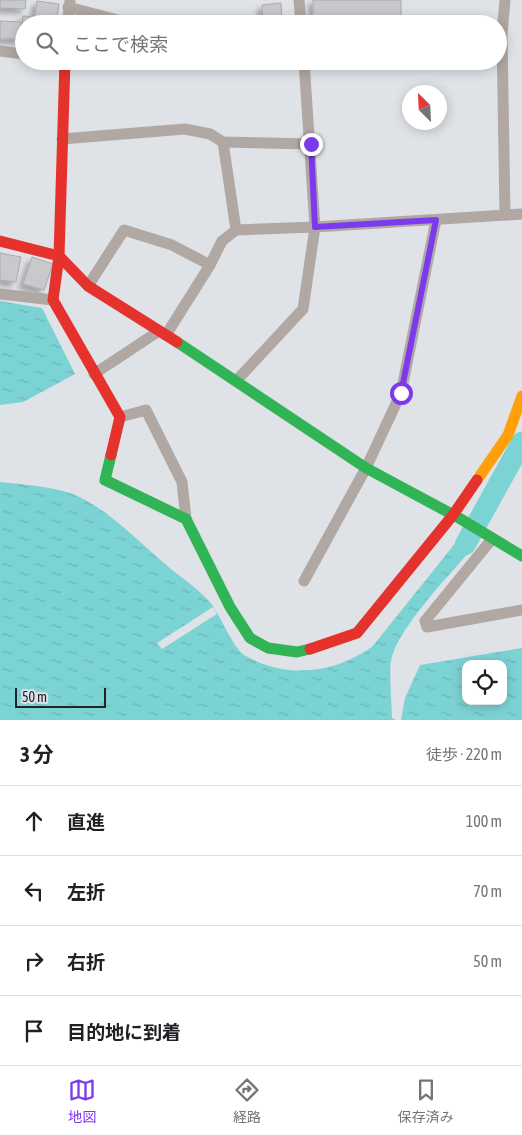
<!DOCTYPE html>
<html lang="ja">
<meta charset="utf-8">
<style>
:root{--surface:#fff;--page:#f6f6f6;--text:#202124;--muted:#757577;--line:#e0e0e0;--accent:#7c3aed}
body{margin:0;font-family:"Asap Condensed","Noto Sans JP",sans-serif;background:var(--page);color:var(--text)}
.controls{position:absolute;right:15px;bottom:15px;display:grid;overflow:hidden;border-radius:10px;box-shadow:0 2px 12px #0003}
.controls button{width:45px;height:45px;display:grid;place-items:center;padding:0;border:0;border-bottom:1px solid var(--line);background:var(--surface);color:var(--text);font:25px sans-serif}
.compass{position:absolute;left:402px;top:85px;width:45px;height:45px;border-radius:50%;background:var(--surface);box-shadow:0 2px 12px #0003;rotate:336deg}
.scale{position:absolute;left:15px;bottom:12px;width:91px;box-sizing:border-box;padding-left:5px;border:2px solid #212326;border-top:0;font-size:14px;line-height:18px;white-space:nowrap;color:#212326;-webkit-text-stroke:4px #dce1e9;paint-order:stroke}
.stop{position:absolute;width:15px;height:15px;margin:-11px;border:4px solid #7c3aed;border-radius:50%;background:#fff}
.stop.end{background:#7c3aed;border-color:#fff;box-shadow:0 1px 5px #0008}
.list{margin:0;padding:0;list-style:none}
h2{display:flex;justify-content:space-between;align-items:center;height:65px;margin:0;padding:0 20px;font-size:21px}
h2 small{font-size:16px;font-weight:400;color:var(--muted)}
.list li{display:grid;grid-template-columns:32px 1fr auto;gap:15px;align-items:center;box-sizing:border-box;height:70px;padding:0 20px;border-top:1px solid var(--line)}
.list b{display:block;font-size:19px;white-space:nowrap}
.list em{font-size:16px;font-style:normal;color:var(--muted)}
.icon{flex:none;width:28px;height:28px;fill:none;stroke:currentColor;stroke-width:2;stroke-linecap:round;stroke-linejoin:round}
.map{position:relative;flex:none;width:522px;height:720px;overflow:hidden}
.search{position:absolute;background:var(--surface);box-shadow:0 2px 12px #0003;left:15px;right:15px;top:15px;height:55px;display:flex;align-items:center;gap:12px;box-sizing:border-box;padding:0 18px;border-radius:28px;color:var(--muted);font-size:19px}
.sheet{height:345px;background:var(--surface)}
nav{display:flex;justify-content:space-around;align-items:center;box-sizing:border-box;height:70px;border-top:1px solid var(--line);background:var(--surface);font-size:14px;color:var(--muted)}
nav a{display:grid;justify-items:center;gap:2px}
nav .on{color:var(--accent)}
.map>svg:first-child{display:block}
</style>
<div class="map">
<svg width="522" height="720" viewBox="0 0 522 720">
<defs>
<pattern id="water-ripples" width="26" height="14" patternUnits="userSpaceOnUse" patternTransform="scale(1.25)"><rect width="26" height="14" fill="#7cd3d4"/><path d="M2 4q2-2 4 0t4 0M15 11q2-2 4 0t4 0" fill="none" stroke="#6bb5b6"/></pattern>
<filter id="shadow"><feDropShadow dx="-4.5" dy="4.5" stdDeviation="2.5" flood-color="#0004"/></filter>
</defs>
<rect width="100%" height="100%" fill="#dfe2e6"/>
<g fill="url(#water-ripples)" fill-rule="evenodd">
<polygon points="0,301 42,308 75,374 23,402 0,405"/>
<path d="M 0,482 C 20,484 57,487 75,495 C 109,510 137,540 165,564 C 179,576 196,587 209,601 C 219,612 233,648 244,655 C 286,679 333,674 372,647 L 457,541 L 471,550 C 449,575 401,626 392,656 C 388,669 392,703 392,718 L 396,720 L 0,720 Z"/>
<path d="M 522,648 L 522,720 L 401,720 L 405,698 L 420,665 ZM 466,664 L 503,664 L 503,701 L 466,701 Z"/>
</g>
<polygon fill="#dfe2e6" points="213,607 217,614 162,649 157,643"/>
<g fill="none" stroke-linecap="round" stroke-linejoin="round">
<polyline stroke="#7cd3d4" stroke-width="21" points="465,545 522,442"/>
</g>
<g fill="#c9c9cc" stroke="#aaaaae" filter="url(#shadow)">
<polygon points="0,0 26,0 25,9 0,8"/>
<polygon points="313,0 401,0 401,16 313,17"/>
<polygon points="37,1 59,4 56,24 34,21"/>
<polygon points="281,3 282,23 263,24 262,5"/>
<polygon points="23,16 32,17 31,24 22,25"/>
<polygon points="313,19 402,20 402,24 313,24"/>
<polygon points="0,21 21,22 20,39 0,39"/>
<polygon points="0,253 21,257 16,282 0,280"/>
<polygon points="32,257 53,264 44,290 23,284"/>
</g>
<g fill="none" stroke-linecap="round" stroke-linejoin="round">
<g stroke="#b1a7a3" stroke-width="11">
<polyline points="299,0 301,24"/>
<polyline points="505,0 502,34 505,215"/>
<polyline points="68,7 133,24"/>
<polyline points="67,24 70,1"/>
<polyline points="0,51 24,54"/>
<polyline points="304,61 315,227 522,214"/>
<polyline points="62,139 185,129 210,134 223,142 311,144"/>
<polyline points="223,142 236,230 315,227 303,309 237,380"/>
<polyline points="88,286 124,230 172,245 210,265"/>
<polyline points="0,294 53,300"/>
<polyline points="166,335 210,265 222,241 236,230"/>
<polyline points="94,374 159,331"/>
<polyline points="120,417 146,410 182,482 186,519"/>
<polyline points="492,539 425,621 427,627 522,610"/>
<polyline points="304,581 366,468 401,393 436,220"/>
</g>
<g stroke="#30b455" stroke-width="11">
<polyline points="177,342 366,468 459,518 522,556"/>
<polyline points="111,455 105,480 186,519 230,607 250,638 268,648 297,652 310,649"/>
</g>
<polyline stroke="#ff9f0a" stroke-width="11" points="477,480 508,435 522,396"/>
<g stroke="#e5322d" stroke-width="11">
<polyline points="65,61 59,256 53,300 120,417 111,455"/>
<polyline points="0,241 59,256 88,286 177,342"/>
<polyline points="310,649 357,633 453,515 477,480"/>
</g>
</g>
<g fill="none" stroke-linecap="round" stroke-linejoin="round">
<polyline stroke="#7c3aed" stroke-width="6" points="311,144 315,227 436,220 401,393"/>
</g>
</svg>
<div class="controls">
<button><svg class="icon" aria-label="locate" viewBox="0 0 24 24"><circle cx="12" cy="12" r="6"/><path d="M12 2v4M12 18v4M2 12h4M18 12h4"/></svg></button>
</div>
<svg class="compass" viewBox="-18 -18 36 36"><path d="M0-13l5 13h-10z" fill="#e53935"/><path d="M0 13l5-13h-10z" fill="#757577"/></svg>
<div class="scale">50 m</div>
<div class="stop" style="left:401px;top:393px"></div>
<div class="stop end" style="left:311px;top:144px"></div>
<div class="search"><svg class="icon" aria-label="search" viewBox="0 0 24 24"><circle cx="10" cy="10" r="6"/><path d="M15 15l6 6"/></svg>ここで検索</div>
</div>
<section class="sheet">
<h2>3 分<small>徒歩 · 220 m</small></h2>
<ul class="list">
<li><svg class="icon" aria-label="ahead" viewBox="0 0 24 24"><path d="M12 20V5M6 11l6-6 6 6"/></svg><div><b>直進</b></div><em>100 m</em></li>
<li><svg class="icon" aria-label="left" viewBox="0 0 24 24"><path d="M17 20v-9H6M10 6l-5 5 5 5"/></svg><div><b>左折</b></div><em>70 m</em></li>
<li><svg class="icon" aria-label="right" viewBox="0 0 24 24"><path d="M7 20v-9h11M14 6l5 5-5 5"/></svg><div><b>右折</b></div><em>50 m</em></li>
<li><svg class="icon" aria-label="arrive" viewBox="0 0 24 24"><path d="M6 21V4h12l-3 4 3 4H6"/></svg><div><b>目的地に到着</b></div></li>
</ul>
</section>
<nav>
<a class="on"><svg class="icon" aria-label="map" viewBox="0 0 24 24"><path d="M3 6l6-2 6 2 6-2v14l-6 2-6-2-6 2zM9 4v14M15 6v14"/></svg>地図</a>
<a><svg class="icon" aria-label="directions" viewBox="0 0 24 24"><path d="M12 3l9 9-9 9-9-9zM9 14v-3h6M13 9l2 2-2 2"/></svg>経路</a>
<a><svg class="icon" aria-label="saved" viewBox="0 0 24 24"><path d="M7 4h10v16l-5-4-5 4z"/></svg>保存済み</a>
</nav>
